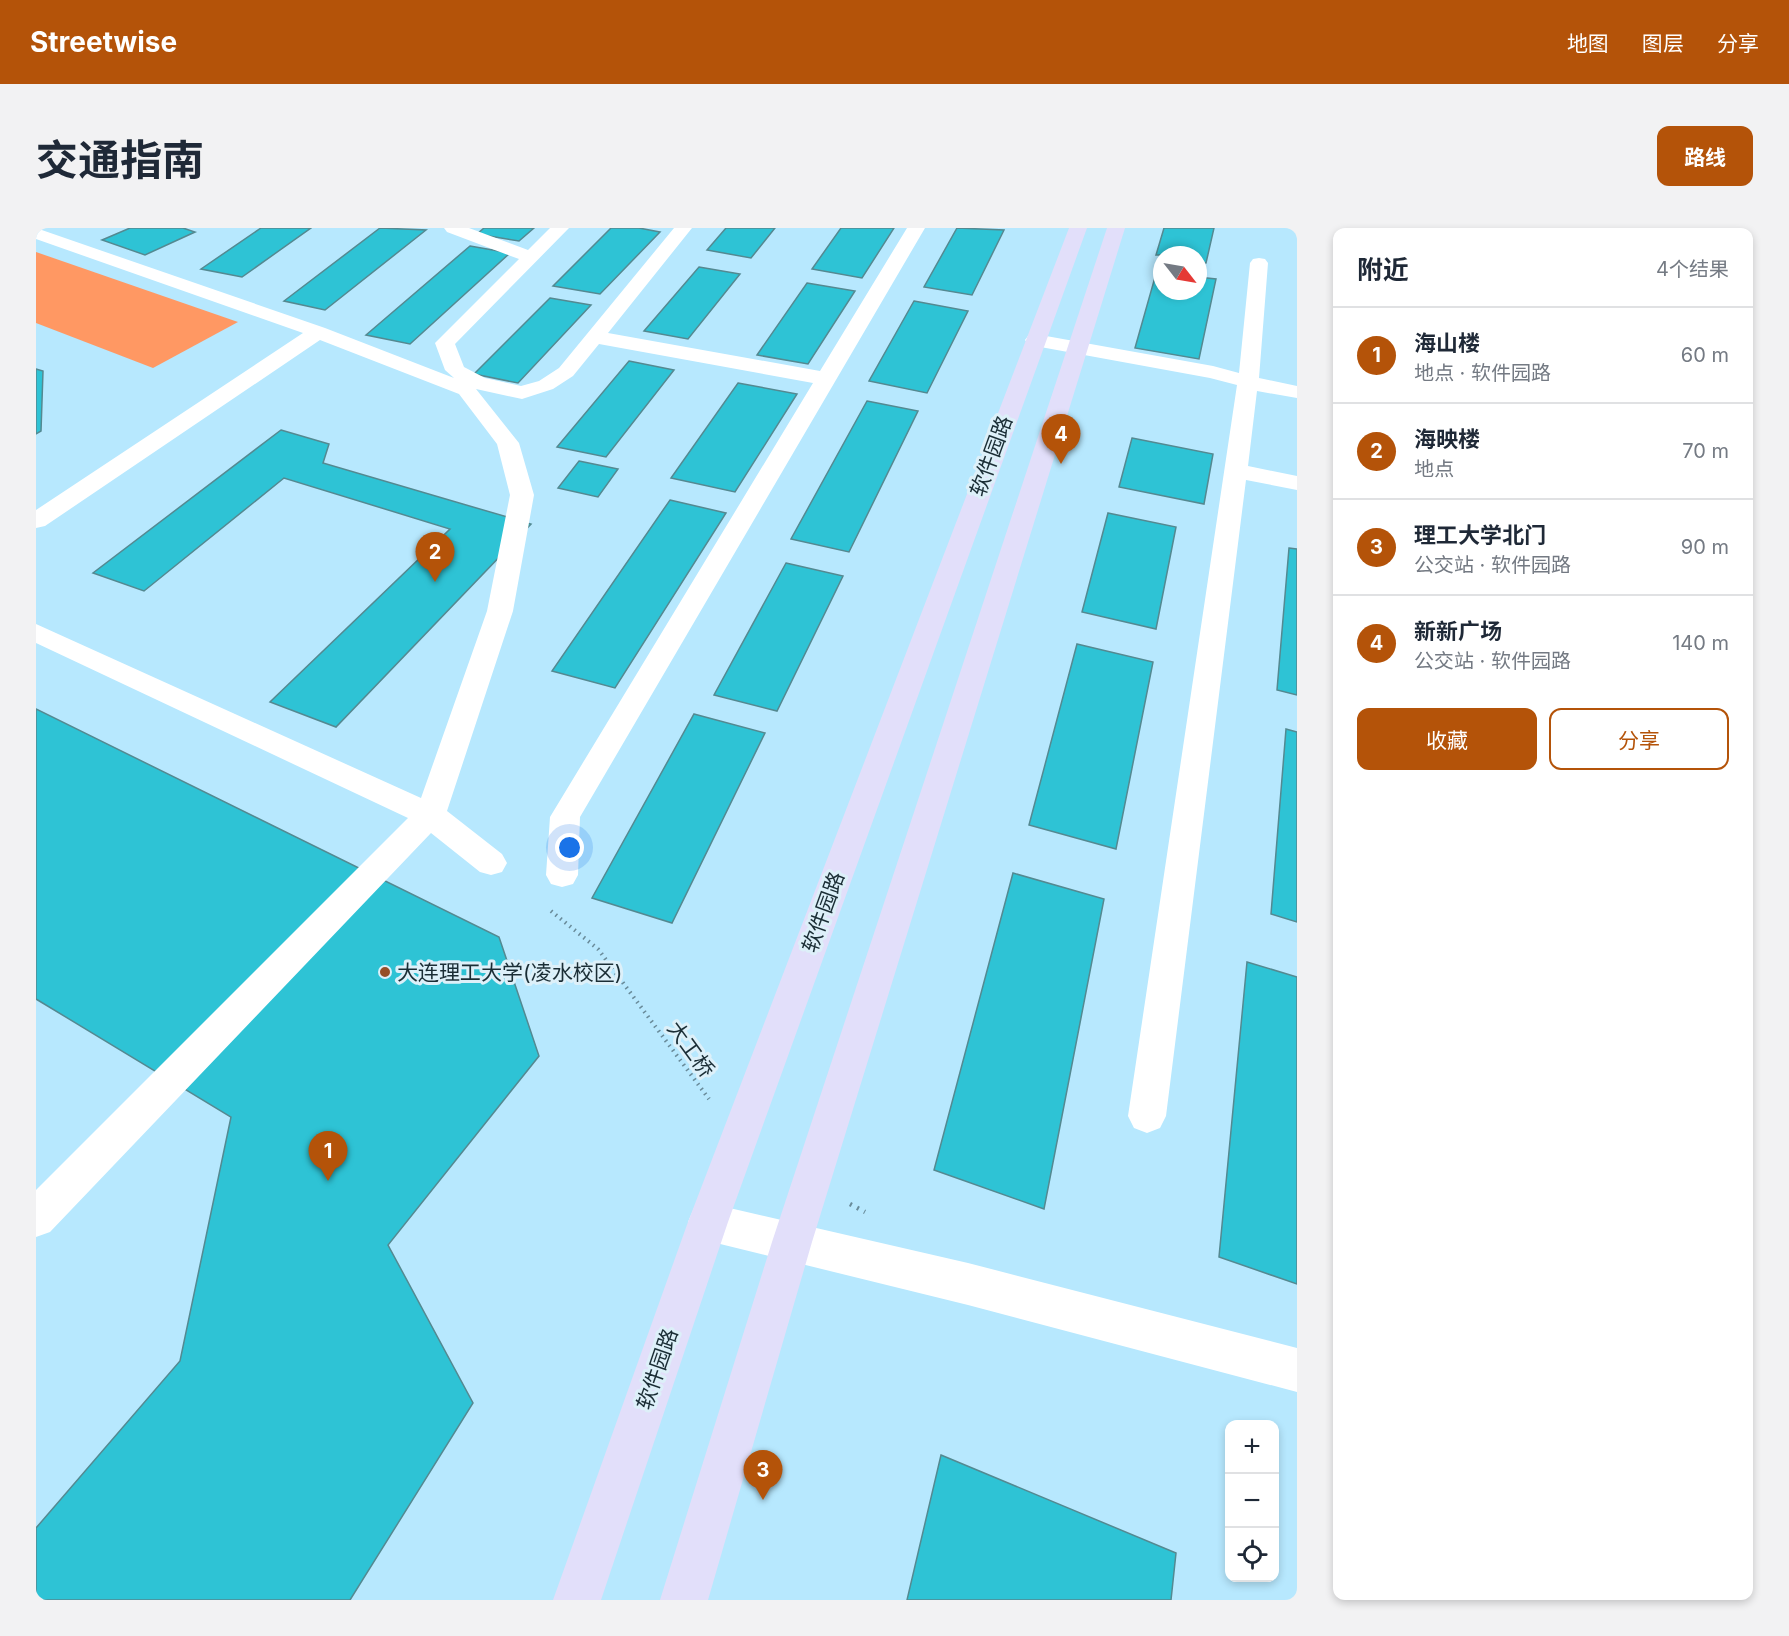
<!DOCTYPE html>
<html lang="zh">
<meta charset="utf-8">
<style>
:root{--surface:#fff;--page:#f2f2f3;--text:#1f2937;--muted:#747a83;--line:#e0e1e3;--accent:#b45309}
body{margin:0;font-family:Inter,"Noto Sans SC",sans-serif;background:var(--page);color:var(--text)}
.controls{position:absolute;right:18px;bottom:18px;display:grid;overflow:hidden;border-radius:12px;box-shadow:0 3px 9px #0003}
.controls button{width:54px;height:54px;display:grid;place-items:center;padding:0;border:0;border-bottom:2px solid var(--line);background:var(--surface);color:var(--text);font:30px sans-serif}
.compass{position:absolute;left:1117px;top:18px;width:54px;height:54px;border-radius:50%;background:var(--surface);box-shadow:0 3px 9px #0003;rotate:121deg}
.you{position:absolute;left:534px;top:620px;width:21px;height:21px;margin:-15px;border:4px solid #fff;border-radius:50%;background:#1a73e8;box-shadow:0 0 0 9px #1a73e833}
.badge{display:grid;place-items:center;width:39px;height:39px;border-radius:50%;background:var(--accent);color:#fff;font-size:20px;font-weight:700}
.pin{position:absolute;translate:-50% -50px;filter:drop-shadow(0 2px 3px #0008)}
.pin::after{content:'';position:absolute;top:32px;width:21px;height:18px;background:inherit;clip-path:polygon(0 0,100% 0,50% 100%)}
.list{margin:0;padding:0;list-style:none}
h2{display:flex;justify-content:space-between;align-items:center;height:78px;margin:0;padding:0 24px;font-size:26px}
h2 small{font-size:20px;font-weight:400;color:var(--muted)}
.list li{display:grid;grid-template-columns:39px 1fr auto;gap:18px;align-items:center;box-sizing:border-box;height:96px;padding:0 24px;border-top:2px solid var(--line)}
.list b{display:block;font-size:22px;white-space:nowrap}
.list p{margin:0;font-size:20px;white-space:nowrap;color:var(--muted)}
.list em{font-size:20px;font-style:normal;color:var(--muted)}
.actions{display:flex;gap:12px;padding:18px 24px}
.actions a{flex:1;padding:14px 0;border:2px solid var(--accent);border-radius:12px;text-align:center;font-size:21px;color:var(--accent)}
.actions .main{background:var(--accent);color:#fff}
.icon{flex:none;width:33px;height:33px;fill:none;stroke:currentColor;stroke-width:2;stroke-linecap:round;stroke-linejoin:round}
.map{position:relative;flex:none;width:1261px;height:1372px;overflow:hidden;border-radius:12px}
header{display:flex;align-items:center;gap:36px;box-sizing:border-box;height:84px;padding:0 30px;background:var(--accent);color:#fff}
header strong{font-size:28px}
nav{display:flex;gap:33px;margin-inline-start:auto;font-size:21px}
.intro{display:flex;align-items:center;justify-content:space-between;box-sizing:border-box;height:144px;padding:0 36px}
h1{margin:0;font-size:42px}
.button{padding:15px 27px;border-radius:12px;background:var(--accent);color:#fff;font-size:21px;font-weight:700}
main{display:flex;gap:36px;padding:0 36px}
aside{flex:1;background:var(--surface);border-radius:12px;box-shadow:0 3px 9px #0003}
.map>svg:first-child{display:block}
</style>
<header>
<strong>Streetwise</strong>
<nav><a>地图</a><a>图层</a><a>分享</a></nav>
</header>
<div class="intro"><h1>交通指南</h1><a class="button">路线</a></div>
<main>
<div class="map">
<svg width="1261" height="1372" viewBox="0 0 1261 1372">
<rect width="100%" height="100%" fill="#b7e8fe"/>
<polygon fill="#ff9863" points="0,24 202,94 117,140 0,95"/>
<g fill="#2ec3d5" stroke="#548991" stroke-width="1.5">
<polygon points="94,0 147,0 159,4 109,27 66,12"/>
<polygon points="225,0 275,0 206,49 165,41"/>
<polygon points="344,0 390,2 289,82 248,73"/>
<polygon points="448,0 498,0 483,13 441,6"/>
<polygon points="575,0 603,0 624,4 564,66 517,58"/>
<polygon points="690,0 739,0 715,30 671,22"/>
<polygon points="805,0 858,0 826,50 776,41"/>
<polygon points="921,0 968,2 936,67 888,59"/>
<polygon points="1128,0 1178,0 1170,35 1162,34 1162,27 1120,27"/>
<polygon points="434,18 474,25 374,116 330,107"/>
<polygon points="663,39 704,46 652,111 608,103"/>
<polygon points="1121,42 1126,43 1126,63 1162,63 1162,49 1180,51 1163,131 1099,120"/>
<polygon points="771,55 819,63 772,136 721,127"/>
<polygon points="514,70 555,77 482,155 438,146"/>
<polygon points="878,73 932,83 891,165 833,153"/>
<polygon points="593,133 638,142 570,229 521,219"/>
<polygon points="0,141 7,143 5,203 0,206"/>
<polygon points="702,155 761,166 699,264 635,250"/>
<polygon points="831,173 882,183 813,324 755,311"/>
<polygon points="245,202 293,216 287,235 495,296 300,499 234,474 414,301 248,250 108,363 57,345"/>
<polygon points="1096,210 1177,226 1168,276 1083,259"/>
<polygon points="543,233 582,241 562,269 522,260"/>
<polygon points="634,272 690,285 579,460 516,443"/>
<polygon points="1072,285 1140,299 1120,401 1046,384"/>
<polygon points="1253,320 1261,321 1261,467 1241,462"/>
<polygon points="750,335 807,348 741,483 678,467"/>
<polygon points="1041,416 1117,434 1080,621 993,597"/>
<polygon points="0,481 463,709 503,828 352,1017 437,1175 314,1372 0,1372 0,1300 144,1133 195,889 0,771"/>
<polygon points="658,486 729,505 636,695 556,670"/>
<polygon points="1250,501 1261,504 1261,694 1235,686"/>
<polygon points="977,645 1068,671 1008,981 898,942"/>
<polygon points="1211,734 1261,749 1261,1056 1183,1029"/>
<polygon points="905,1227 1140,1325 1135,1372 871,1372"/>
</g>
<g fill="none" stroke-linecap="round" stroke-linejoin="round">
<polyline stroke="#698b9a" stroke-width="4" stroke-dasharray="1.5 4.5" stroke-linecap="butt" points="515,683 562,721 673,871"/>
<polyline stroke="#698b9a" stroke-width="4.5" stroke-dasharray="2 6" stroke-linecap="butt" points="814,976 829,984"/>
<g fill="#fff" fill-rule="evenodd">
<polygon points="0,0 289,100 418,150 409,142 399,115 483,31 411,4 408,0 433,0 492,22 514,0 533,0 419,116 428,139 449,150 485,158 503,153 523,140 638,0 656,0 572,105 784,143 871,0 889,0 544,589 542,647 537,656 526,659 515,656 510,647 514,589 777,155 563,116 537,148 517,161 486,171 440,161 483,215 498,267 477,383 411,583 466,626 471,635 466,644 455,647 444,644 395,605 14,1004 0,1009 0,962 372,590 0,415 0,396 385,570 451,383 474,267 461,216 423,166 284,112 9,298 0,300 0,282 267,105 0,11"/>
<polygon points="1223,30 1229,31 1232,35 1223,150 1261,158 1261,170 1221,163 1212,238 1261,248 1261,262 1210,252 1130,888 1124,900 1111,905 1098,900 1092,888 1201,157 1174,150 999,118 992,116 989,112 992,108 999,106 1177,138 1203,145 1214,35 1217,31"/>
<polygon points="672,975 932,1035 1261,1120 1261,1164 932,1077 672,1013 658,1008 652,994 658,980"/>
</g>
<g fill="#e2dffa" fill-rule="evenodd">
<polygon points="1033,0 1051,0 692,994 565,1372 517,1372 652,994"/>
<polygon points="1071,0 1089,0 776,1014 672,1372 624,1372 736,1014"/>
</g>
</g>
<circle fill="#964f28" stroke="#ddf0f9" stroke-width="2" cx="349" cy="744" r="6"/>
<g text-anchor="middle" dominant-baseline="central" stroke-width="6" stroke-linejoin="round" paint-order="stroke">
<g font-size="21" fill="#1a2d35" stroke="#ddf0f9">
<text transform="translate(955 228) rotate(-70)">软件园路</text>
<text transform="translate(787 684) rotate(-70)">软件园路</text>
<text transform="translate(655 821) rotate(54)">大工桥</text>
<text transform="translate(621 1141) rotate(-71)">软件园路</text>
</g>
<g font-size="21" fill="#1a2d35" stroke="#ddf0f9" text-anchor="start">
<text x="361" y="744">大连理工大学(凌水校区)</text>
</g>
</g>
</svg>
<div class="controls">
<button>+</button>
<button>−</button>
<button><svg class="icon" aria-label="locate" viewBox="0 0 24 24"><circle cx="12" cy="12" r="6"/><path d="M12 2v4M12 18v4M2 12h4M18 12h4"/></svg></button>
</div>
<svg class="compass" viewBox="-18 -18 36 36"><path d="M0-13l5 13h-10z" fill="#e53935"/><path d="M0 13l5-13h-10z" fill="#747a83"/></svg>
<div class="you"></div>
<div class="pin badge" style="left:292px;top:953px">1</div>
<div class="pin badge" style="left:399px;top:354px">2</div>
<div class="pin badge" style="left:727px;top:1272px">3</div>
<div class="pin badge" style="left:1025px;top:236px">4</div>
</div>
<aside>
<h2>附近<small>4个结果</small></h2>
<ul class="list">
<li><span class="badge">1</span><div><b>海山楼</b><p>地点 · 软件园路</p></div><em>60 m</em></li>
<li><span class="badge">2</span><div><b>海映楼</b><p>地点</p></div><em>70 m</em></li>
<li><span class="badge">3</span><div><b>理工大学北门</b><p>公交站 · 软件园路</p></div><em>90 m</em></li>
<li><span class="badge">4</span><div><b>新新广场</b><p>公交站 · 软件园路</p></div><em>140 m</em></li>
</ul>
<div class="actions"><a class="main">收藏</a><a>分享</a></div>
</aside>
</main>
